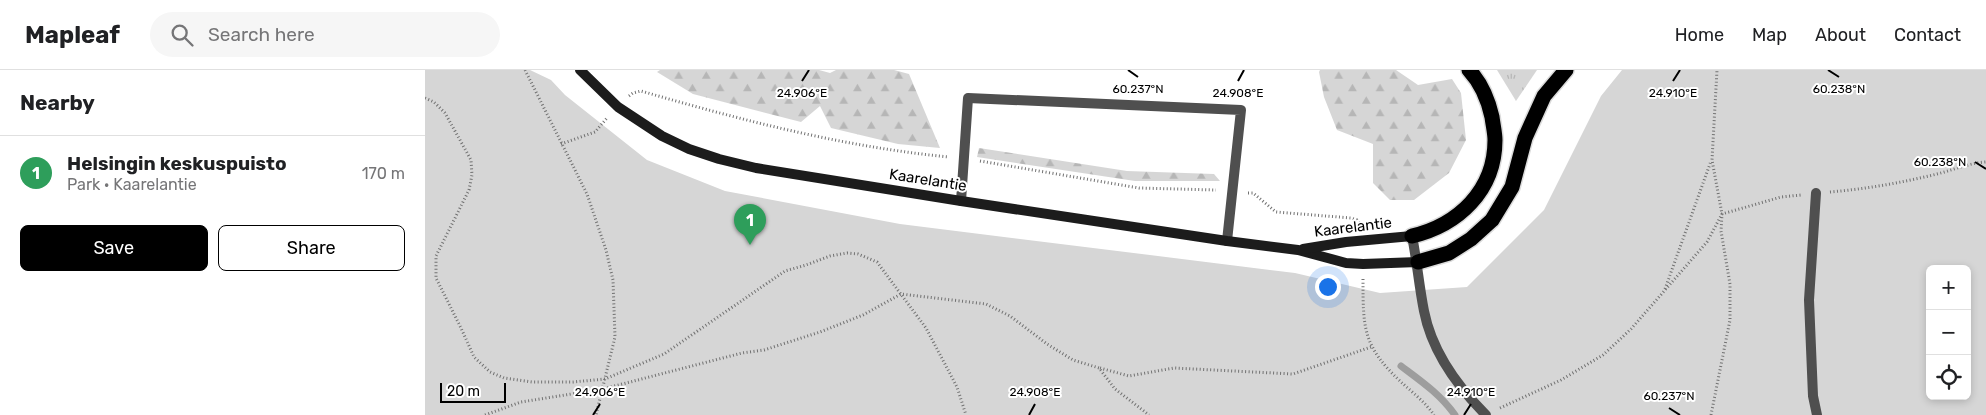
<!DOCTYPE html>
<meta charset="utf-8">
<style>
:root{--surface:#fff;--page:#f6f6f6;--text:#202124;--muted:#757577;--line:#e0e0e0;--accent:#000}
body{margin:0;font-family:Rubik,sans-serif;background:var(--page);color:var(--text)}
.controls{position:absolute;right:15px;bottom:15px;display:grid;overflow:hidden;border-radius:8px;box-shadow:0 2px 8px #0003}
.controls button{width:45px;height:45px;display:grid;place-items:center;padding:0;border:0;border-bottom:1px solid var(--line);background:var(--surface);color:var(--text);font:25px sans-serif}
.scale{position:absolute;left:15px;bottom:12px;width:66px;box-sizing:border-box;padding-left:5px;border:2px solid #000;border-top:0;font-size:14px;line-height:18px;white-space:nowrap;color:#000;-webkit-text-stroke:4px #fff;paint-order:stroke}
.you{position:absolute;left:902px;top:216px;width:18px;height:18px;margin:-12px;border:4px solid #fff;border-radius:50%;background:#1a73e8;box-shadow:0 0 0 8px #1a73e833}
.badge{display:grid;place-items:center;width:32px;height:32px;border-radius:50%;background:var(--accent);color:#fff;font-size:16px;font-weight:700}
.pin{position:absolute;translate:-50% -41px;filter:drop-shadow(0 1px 2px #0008)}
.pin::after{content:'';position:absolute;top:26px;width:18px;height:15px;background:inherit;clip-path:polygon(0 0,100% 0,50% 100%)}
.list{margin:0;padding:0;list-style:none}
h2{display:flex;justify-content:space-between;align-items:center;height:65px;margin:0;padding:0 20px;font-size:21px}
h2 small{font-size:16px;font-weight:400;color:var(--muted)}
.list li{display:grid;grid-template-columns:32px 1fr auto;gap:15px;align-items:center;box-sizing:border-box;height:75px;padding:0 20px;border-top:1px solid var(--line)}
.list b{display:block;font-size:19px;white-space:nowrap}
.list p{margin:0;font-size:16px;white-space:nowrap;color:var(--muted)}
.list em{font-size:16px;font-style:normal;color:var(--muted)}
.actions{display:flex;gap:10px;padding:15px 20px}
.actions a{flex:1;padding:11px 0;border:1px solid var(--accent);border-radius:8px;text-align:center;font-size:18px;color:var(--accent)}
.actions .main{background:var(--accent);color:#fff}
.icon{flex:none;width:28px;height:28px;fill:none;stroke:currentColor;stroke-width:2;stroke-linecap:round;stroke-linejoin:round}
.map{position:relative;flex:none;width:1561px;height:345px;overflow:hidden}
header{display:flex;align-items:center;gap:30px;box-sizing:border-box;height:70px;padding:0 25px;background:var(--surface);border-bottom:1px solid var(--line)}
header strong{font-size:24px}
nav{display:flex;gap:28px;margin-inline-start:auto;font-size:18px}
.search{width:350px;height:45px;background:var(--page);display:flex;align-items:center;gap:12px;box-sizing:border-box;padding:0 18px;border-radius:28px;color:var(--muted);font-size:19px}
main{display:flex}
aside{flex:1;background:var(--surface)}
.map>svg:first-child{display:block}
</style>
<header>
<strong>Mapleaf</strong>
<div class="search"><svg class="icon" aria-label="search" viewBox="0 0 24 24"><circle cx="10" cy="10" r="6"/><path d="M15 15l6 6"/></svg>Search here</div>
<nav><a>Home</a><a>Map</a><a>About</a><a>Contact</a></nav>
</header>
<main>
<aside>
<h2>Nearby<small></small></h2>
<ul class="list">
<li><span class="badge" style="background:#2e9e5b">1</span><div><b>Helsingin keskuspuisto</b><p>Park · Kaarelantie</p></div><em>170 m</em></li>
</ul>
<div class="actions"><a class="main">Save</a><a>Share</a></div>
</aside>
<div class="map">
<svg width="1561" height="345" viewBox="0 0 1561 345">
<defs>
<pattern id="grass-tufts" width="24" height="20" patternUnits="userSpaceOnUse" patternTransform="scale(1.25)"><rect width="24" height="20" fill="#d6d6d6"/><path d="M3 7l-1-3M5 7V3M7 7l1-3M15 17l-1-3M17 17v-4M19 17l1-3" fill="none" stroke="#b6b6b6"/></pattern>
<pattern id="forest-firs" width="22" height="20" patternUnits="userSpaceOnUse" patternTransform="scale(1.25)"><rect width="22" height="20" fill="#d6d6d6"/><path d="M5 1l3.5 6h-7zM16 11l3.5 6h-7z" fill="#b6b6b6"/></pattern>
</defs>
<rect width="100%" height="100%" fill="#fff"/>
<polygon fill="url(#grass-tufts)" points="1072,0 1112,0 1091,31"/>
<g fill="url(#forest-firs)">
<polygon points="235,0 394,0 405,3 411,0 469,0 484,4 515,78 473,74 406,58 395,36 376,52 268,24 232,2"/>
<polygon points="895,0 971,0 993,15 1027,9 1036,23 1041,70 1024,103 989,130 965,130 948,113 948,74 912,60 899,27 894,2"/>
<polygon points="554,78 702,101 789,104 795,111 710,111 552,87"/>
</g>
<path fill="#d6d6d6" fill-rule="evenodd" d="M 0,0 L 105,0 L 126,10 L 140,25 L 222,90 L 300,121 L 475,154 L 870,203 L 955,223 L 1042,217 L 1119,140 L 1176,26 L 1197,0 L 1561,0 L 1561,345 L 0,345 ZM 1505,199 L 1542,199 L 1542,326 L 1505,326 Z"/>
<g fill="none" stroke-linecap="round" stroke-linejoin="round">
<path stroke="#9d9d9d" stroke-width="7" d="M 976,296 C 996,311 1015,324 1030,345"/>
<defs>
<g id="highway">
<path d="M 987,166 C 1033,155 1070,121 1070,70 C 1070,63 1068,55 1067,47 C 1063,29 1057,14 1044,0"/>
<polyline points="993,192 1024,183 1046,169 1067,150 1087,117 1100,68 1119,26 1141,0"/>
</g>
</defs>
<use href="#highway" stroke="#dbdbdb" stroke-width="18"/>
<g stroke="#717171" stroke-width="3" stroke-dasharray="1 2.5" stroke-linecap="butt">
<polyline points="100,0 162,124 181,180 188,210 190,267 171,345"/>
<path d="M 204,26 L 208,23 L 216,21 C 316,50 419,77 524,87"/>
<polyline points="0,28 9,32 20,43 46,90 47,105 44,120 11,186 11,208 36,258 49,287 65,302 79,308 107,312 148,312 180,309 239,284 360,201 381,195 405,186 422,183 433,184 452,192 501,258 532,317 541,345"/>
<polyline points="136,74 170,62 182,48"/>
<polyline points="555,91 714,118 791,120"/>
<path d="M 1405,122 C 1440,119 1475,113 1508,105 C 1526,101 1543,93 1561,92"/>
<polyline points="823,123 828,123 851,142 926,148 932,150 936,155"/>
<path d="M 938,209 C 938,259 938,276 976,312 C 987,322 1001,333 1009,345"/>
<polyline points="1240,219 1286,91"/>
<polyline points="675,298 704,306 749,298 868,304 946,277"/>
<polyline points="1075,338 1136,310 1178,285 1206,259 1282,172 1297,144 1356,127 1376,125"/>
<polyline points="60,345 96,332 178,319 317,283 339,280 395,262 438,245 476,224 561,234 585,246 622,274 648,290 674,298 690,319 724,345"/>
<polyline points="1286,345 1305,250 1305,214 1296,161 1297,144 1287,90 1292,0"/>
</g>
<g stroke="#4f4f4f" stroke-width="10">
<polyline points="1391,123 1384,230 1388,326 1392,345"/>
<polyline points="536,131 543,28 816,40 802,171"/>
</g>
<path stroke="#4f4f4f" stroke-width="10" d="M 987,166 C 992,191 994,216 999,241 C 1007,282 1032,316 1061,345"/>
<g stroke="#1c1c1c" stroke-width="10">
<polyline points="155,0 193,37 237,66 264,79 294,89 331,98 536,131 802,171 873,180 921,193 938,194 993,192"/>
<polyline points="878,179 921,172 987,166"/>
</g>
<use href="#highway" stroke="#000" stroke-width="15"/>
</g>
<path fill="none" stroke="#000" stroke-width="2" d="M 703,0 L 713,7M 1403,0 L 1414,7M 377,11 L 384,0M 813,11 L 819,0M 1248,11 L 1255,0M 1550,92 L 1561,99M 1244,338 L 1255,345M 168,345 L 175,334M 604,345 L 610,334M 1039,345 L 1046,334"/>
<g text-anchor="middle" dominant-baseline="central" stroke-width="4" stroke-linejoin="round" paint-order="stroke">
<g font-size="15" fill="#000" stroke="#fff">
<text transform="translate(503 110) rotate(9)">Kaarelantie</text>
<text transform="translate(928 157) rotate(-7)">Kaarelantie</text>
</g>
</g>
<g font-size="12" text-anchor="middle" fill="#000" stroke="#fff" stroke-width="4" stroke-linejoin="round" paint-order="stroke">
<text x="713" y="23">60.237°N</text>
<text x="1414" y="23">60.238°N</text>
<text x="377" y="27">24.906°E</text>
<text x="813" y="27">24.908°E</text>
<text x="1248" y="27">24.910°E</text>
<text x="1515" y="96">60.238°N</text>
<text x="175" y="326">24.906°E</text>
<text x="610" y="326">24.908°E</text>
<text x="1046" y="326">24.910°E</text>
<text x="1244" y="330">60.237°N</text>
</g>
</svg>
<div class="controls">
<button>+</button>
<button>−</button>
<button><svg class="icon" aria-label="locate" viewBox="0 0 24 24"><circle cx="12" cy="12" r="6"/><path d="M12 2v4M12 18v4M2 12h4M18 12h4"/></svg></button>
</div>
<div class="scale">20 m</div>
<div class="you"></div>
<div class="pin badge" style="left:325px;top:175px;background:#2e9e5b">1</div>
</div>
</main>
